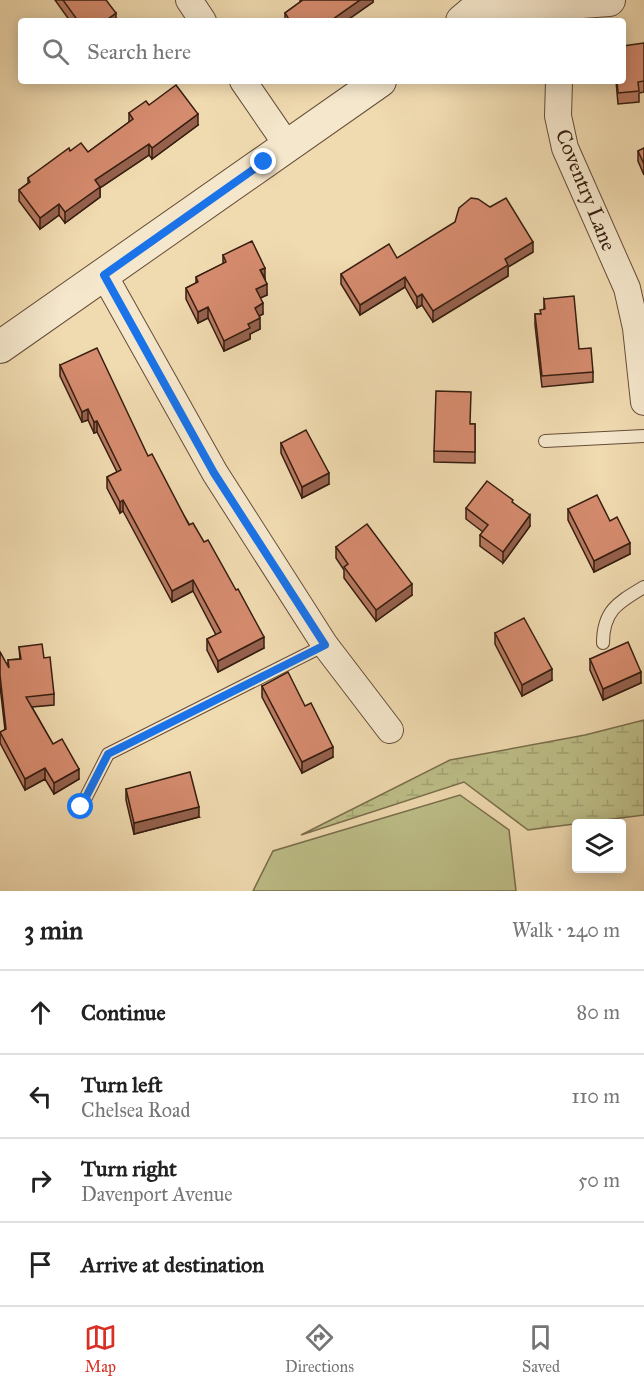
<!DOCTYPE html>
<meta charset="utf-8">
<style>
:root{--surface:#fff;--page:#f6f6f6;--text:#222;--muted:#767676;--line:#e0e0e0;--accent:#d93025}
body{margin:0;font-family:"IM FELL Great Primer",serif;background:var(--page);color:var(--text)}
.controls{position:absolute;right:18px;bottom:18px;display:grid;overflow:hidden;border-radius:6px;box-shadow:0 3px 15px #0003}
.controls button{width:54px;height:54px;display:grid;place-items:center;padding:0;border:0;border-bottom:2px solid var(--line);background:var(--surface);color:var(--text);font:30px sans-serif}
.stop{position:absolute;width:18px;height:18px;margin:-14px;border:4px solid #1a73e8;border-radius:50%;background:#fff}
.stop.end{background:#1a73e8;border-color:#fff;box-shadow:0 2px 6px #0008}
.list{margin:0;padding:0;list-style:none}
h2{display:flex;justify-content:space-between;align-items:center;height:78px;margin:0;padding:0 24px;font-size:26px}
h2 small{font-size:20px;font-weight:400;color:var(--muted)}
.list li{display:grid;grid-template-columns:39px 1fr auto;gap:18px;align-items:center;box-sizing:border-box;height:84px;padding:0 24px;border-top:2px solid var(--line)}
.list b{display:block;font-size:22px;white-space:nowrap}
.list p{margin:0;font-size:20px;white-space:nowrap;color:var(--muted)}
.list em{font-size:20px;font-style:normal;color:var(--muted)}
.icon{flex:none;width:33px;height:33px;fill:none;stroke:currentColor;stroke-width:2;stroke-linecap:round;stroke-linejoin:round}
.map{position:relative;flex:none;width:644px;height:891px;overflow:hidden}
.search{position:absolute;background:var(--surface);box-shadow:0 3px 15px #0003;left:18px;right:18px;top:18px;height:66px;display:flex;align-items:center;gap:15px;box-sizing:border-box;padding:0 21px;border-radius:6px;color:var(--muted);font-size:22px}
.sheet{height:414px;background:var(--surface)}
nav{display:flex;justify-content:space-around;align-items:center;box-sizing:border-box;height:84px;border-top:2px solid var(--line);background:var(--surface);font-size:16px;color:var(--muted)}
nav a{display:grid;justify-items:center;gap:3px}
nav .on{color:var(--accent)}
.map>svg:first-child{display:block}
</style>
<div class="map">
<svg width="644" height="891" viewBox="0 0 644 891">
<defs>
<pattern id="wetland-marsh" width="20" height="14" patternUnits="userSpaceOnUse" patternTransform="scale(1.5)"><rect width="20" height="14" fill="#bdbe88"/><path d="M1 5h8M5 5V1M11 12h8M15 12V8" fill="none" stroke="#a3a374"/></pattern>
</defs>
<rect width="100%" height="100%" fill="#f0dab0"/>
<filter id="stains"><feTurbulence type="fractalNoise" baseFrequency=".00333" numOctaves="4"/><feColorMatrix values="0 0 0 0 .2 0 0 0 0 .09 0 0 0 0 .02 0 0 0 .5 -.17"/></filter>
<radialGradient id="worn" r=".72"><stop offset=".6" stop-color="#630" stop-opacity="0"/><stop offset="1" stop-color="#630" stop-opacity=".3"/></radialGradient>
<polygon fill="url(#wetland-marsh)" stroke="#7a6e4c" stroke-width="1.5" points="644,720 644,815 528,830 464,782 301,835 450,760 585,735"/>
<polygon fill="#bdbe88" stroke="#7a6e4c" stroke-width="1.5" points="460,795 509,830 516,891 253,891 273,851"/>
<g fill="none" stroke-linecap="round" stroke-linejoin="round">
<defs>
<g id="service">
<polyline points="545,441 644,436"/>
<path d="M 603,643 C 603,610 619,602 644,587"/>
<polyline points="81,807 108,754 325,645"/>
</g>
<g id="minor">
<polyline points="189,0 203,21"/>
<polyline points="243,81 287,145"/>
<polyline points="559,81 558,116 565,148 627,288 636,328 644,402"/>
<polyline points="104,275 215,473 325,645 390,730"/>
</g>
<g id="tertiary">
<polyline points="486,2 554,4 609,0"/>
<polyline points="462,21 487,0"/>
<polyline points="0,347 380,81"/>
</g>
</defs>
<use href="#service" stroke="#654d38" stroke-width="14"/>
<use href="#minor" stroke="#654d38" stroke-width="28"/>
<use href="#tertiary" stroke="#654d38" stroke-width="34"/>
<use href="#service" stroke="#f5e7cc" stroke-width="12"/>
<use href="#minor" stroke="#f5e7cc" stroke-width="26"/>
<use href="#tertiary" stroke="#f5e7cc" stroke-width="32"/>
</g>
<g fill="#b7785f" stroke="#371e10" stroke-width="1.5">
<polygon points="55,0 106,0 116,21 70,21"/>
<polygon points="300,0 373,0 373,2 346,21 285,21 285,13 300,2"/>
<polygon points="644,43 644,92 639,93 639,102 618,104 616,81 623,81"/>
<polygon points="149,105 198,125 152,159 149,155 100,188 100,197 65,223 59,215 40,229 19,201 19,190 28,183 28,178 70,151 88,152 129,122 129,113"/>
<polygon points="644,148 644,175 638,161 638,151"/>
<polygon points="533,252 508,267 508,276 433,322 422,305 417,308 405,287 360,315 341,284 341,274 397,258"/>
<polygon points="223,255 265,278 267,295 260,298 263,314 259,316 260,329 250,334 250,339 224,351 208,318 198,323 186,299 186,288 196,283 196,277 223,264"/>
<polygon points="544,299 579,349 593,372 593,382 542,387 535,325 535,314 540,314 544,309"/>
<polygon points="60,365 148,456 264,648 218,672 207,650 207,639 216,635 193,591 172,602 123,511 120,513 107,488 107,477 117,472 97,432 94,433 88,420 82,422 60,376"/>
<polygon points="471,424 475,424 475,463 434,462 434,451"/>
<polygon points="281,443 329,484 302,498 281,453"/>
<polygon points="513,503 530,526 503,563 480,546 480,535 483,532 466,519 466,508"/>
<polygon points="568,509 610,521 630,554 594,572 568,520"/>
<polygon points="336,547 412,595 376,621 344,578 344,570 336,558"/>
<polygon points="495,633 552,680 522,696 495,644"/>
<polygon points="19,647 44,658 54,694 54,705 32,707 53,744 79,779 54,794 45,779 25,790 0,743 0,732 5,730 0,686 0,652 8,667 8,660 20,659"/>
<polygon points="590,659 641,683 603,700 590,670"/>
<polygon points="262,686 333,757 302,773 262,697"/>
<polygon points="126,789 199,817 134,834 126,800"/>
</g>
<g fill="#95614d" stroke="#371e10" stroke-width="1.5">
<polygon points="360,0 373,0 373,2 346,21 330,21"/>
<polygon points="116,13 116,21 105,21"/>
<polygon points="198,114 198,125 152,159 152,148"/>
<polygon points="149,144 149,155 100,188 100,197 65,223 65,212 95,180"/>
<polygon points="59,204 59,215 40,229 40,218"/>
<polygon points="533,242 533,252 508,267 508,276 433,322 433,311 505,259"/>
<polygon points="265,268 265,278 260,270"/>
<polygon points="405,277 405,287 360,315 360,305"/>
<polygon points="267,284 267,295 256,300 256,289"/>
<polygon points="422,294 422,305 417,308 417,297"/>
<polygon points="263,303 263,314 255,318 255,308"/>
<polygon points="208,307 208,318 198,323 198,312"/>
<polygon points="260,318 260,329 250,334 250,339 224,351 224,341 248,324"/>
<polygon points="88,409 88,420 82,422 82,412"/>
<polygon points="97,421 97,432 94,433 94,422"/>
<polygon points="329,473 329,484 302,498 302,487"/>
<polygon points="123,500 123,511 120,513 120,502"/>
<polygon points="530,515 530,526 503,563 503,552"/>
<polygon points="630,543 630,554 594,572 594,561"/>
<polygon points="193,580 193,591 172,602 172,591"/>
<polygon points="412,584 412,595 376,621 376,610"/>
<polygon points="264,637 264,648 218,672 218,661"/>
<polygon points="552,669 552,680 522,696 522,685"/>
<polygon points="641,672 641,683 603,700 603,689"/>
<polygon points="333,747 333,757 302,773 302,762"/>
<polygon points="45,768 45,779 25,790 25,779"/>
<polygon points="79,769 79,779 54,794 54,783"/>
<polygon points="199,807 199,817 134,834 134,823"/>
</g>
<g fill="#d58b6e" stroke="#371e10" stroke-width="1.5">
<polygon points="63,0 106,0 116,13 105,21 78,21"/>
<polygon points="303,0 360,0 330,21 290,21 285,13"/>
<polygon points="644,43 644,81 638,82 639,91 618,93 617,81 623,81 623,46"/>
<polygon points="176,85 198,114 152,148 149,144 95,180 100,187 65,212 59,204 40,218 19,190 30,182 28,178 69,148 70,151 81,143 88,152 133,119 129,113 146,101 149,105"/>
<polygon points="644,148 644,164 638,151"/>
<polygon points="471,198 478,199 490,207 506,198 533,242 505,259 508,265 433,311 422,294 417,297 405,277 360,305 341,274 389,244 397,258 455,222 459,208"/>
<polygon points="252,241 265,268 260,270 267,284 256,289 263,303 255,308 260,318 248,324 250,328 224,341 208,307 198,312 186,288 198,282 196,277 226,262 223,255"/>
<polygon points="574,296 579,349 591,348 593,372 542,376 535,314 541,314 540,310 545,309 544,299"/>
<polygon points="97,348 148,456 152,454 189,525 193,523 204,542 208,540 236,590 238,589 264,637 218,661 207,639 221,632 193,580 172,591 123,500 120,502 107,477 121,470 97,421 94,422 88,409 82,412 60,365"/>
<polygon points="436,391 471,392 470,424 475,424 475,452 434,451"/>
<polygon points="306,430 329,473 302,487 281,443"/>
<polygon points="487,481 513,500 512,502 530,515 503,552 480,535 488,525 466,508"/>
<polygon points="597,495 610,521 617,517 630,543 594,561 568,509"/>
<polygon points="367,524 412,584 376,610 344,567 348,564 336,547"/>
<polygon points="524,618 552,669 522,685 495,633"/>
<polygon points="628,642 641,672 603,689 590,659"/>
<polygon points="42,644 44,658 50,657 54,694 26,697 53,744 62,739 79,769 54,783 45,768 25,779 0,732 6,729 0,675 0,652 9,668 8,660 21,659 19,647"/>
<polygon points="288,672 305,706 311,703 333,747 302,762 262,686"/>
<polygon points="190,772 199,807 134,823 126,789"/>
</g>
<g fill="none" stroke-linecap="round" stroke-linejoin="round">
<polyline stroke="#1a73e8" stroke-width="8" points="81,807 108,754 325,645 214,473 104,275 264,162"/>
</g>
<g text-anchor="middle" dominant-baseline="central" stroke-width="5" stroke-linejoin="round" paint-order="stroke">
<g font-size="21" fill="#371e10" stroke="#f5e7cc">
<text transform="translate(586 190) rotate(68)">Coventry Lane</text>
</g>
</g>
<rect width="100%" height="100%" filter="url(#stains)"/>
<rect width="100%" height="100%" fill="url(#worn)"/>
</svg>
<div class="controls">
<button><svg class="icon" aria-label="layers" viewBox="0 0 24 24"><path d="M12 4l9 5-9 5-9-5zM3 14l9 5 9-5"/></svg></button>
</div>
<div class="stop" style="left:81px;top:807px"></div>
<div class="stop end" style="left:264px;top:162px"></div>
<div class="search"><svg class="icon" aria-label="search" viewBox="0 0 24 24"><circle cx="10" cy="10" r="6"/><path d="M15 15l6 6"/></svg>Search here</div>
</div>
<section class="sheet">
<h2>3 min<small>Walk · 240 m</small></h2>
<ul class="list">
<li><svg class="icon" aria-label="ahead" viewBox="0 0 24 24"><path d="M12 20V5M6 11l6-6 6 6"/></svg><div><b>Continue</b></div><em>80 m</em></li>
<li><svg class="icon" aria-label="left" viewBox="0 0 24 24"><path d="M17 20v-9H6M10 6l-5 5 5 5"/></svg><div><b>Turn left</b><p>Chelsea Road</p></div><em>110 m</em></li>
<li><svg class="icon" aria-label="right" viewBox="0 0 24 24"><path d="M7 20v-9h11M14 6l5 5-5 5"/></svg><div><b>Turn right</b><p>Davenport Avenue</p></div><em>50 m</em></li>
<li><svg class="icon" aria-label="arrive" viewBox="0 0 24 24"><path d="M6 21V4h12l-3 4 3 4H6"/></svg><div><b>Arrive at destination</b></div></li>
</ul>
</section>
<nav>
<a class="on"><svg class="icon" aria-label="map" viewBox="0 0 24 24"><path d="M3 6l6-2 6 2 6-2v14l-6 2-6-2-6 2zM9 4v14M15 6v14"/></svg>Map</a>
<a><svg class="icon" aria-label="directions" viewBox="0 0 24 24"><path d="M12 3l9 9-9 9-9-9zM9 14v-3h6M13 9l2 2-2 2"/></svg>Directions</a>
<a><svg class="icon" aria-label="saved" viewBox="0 0 24 24"><path d="M7 4h10v16l-5-4-5 4z"/></svg>Saved</a>
</nav>
